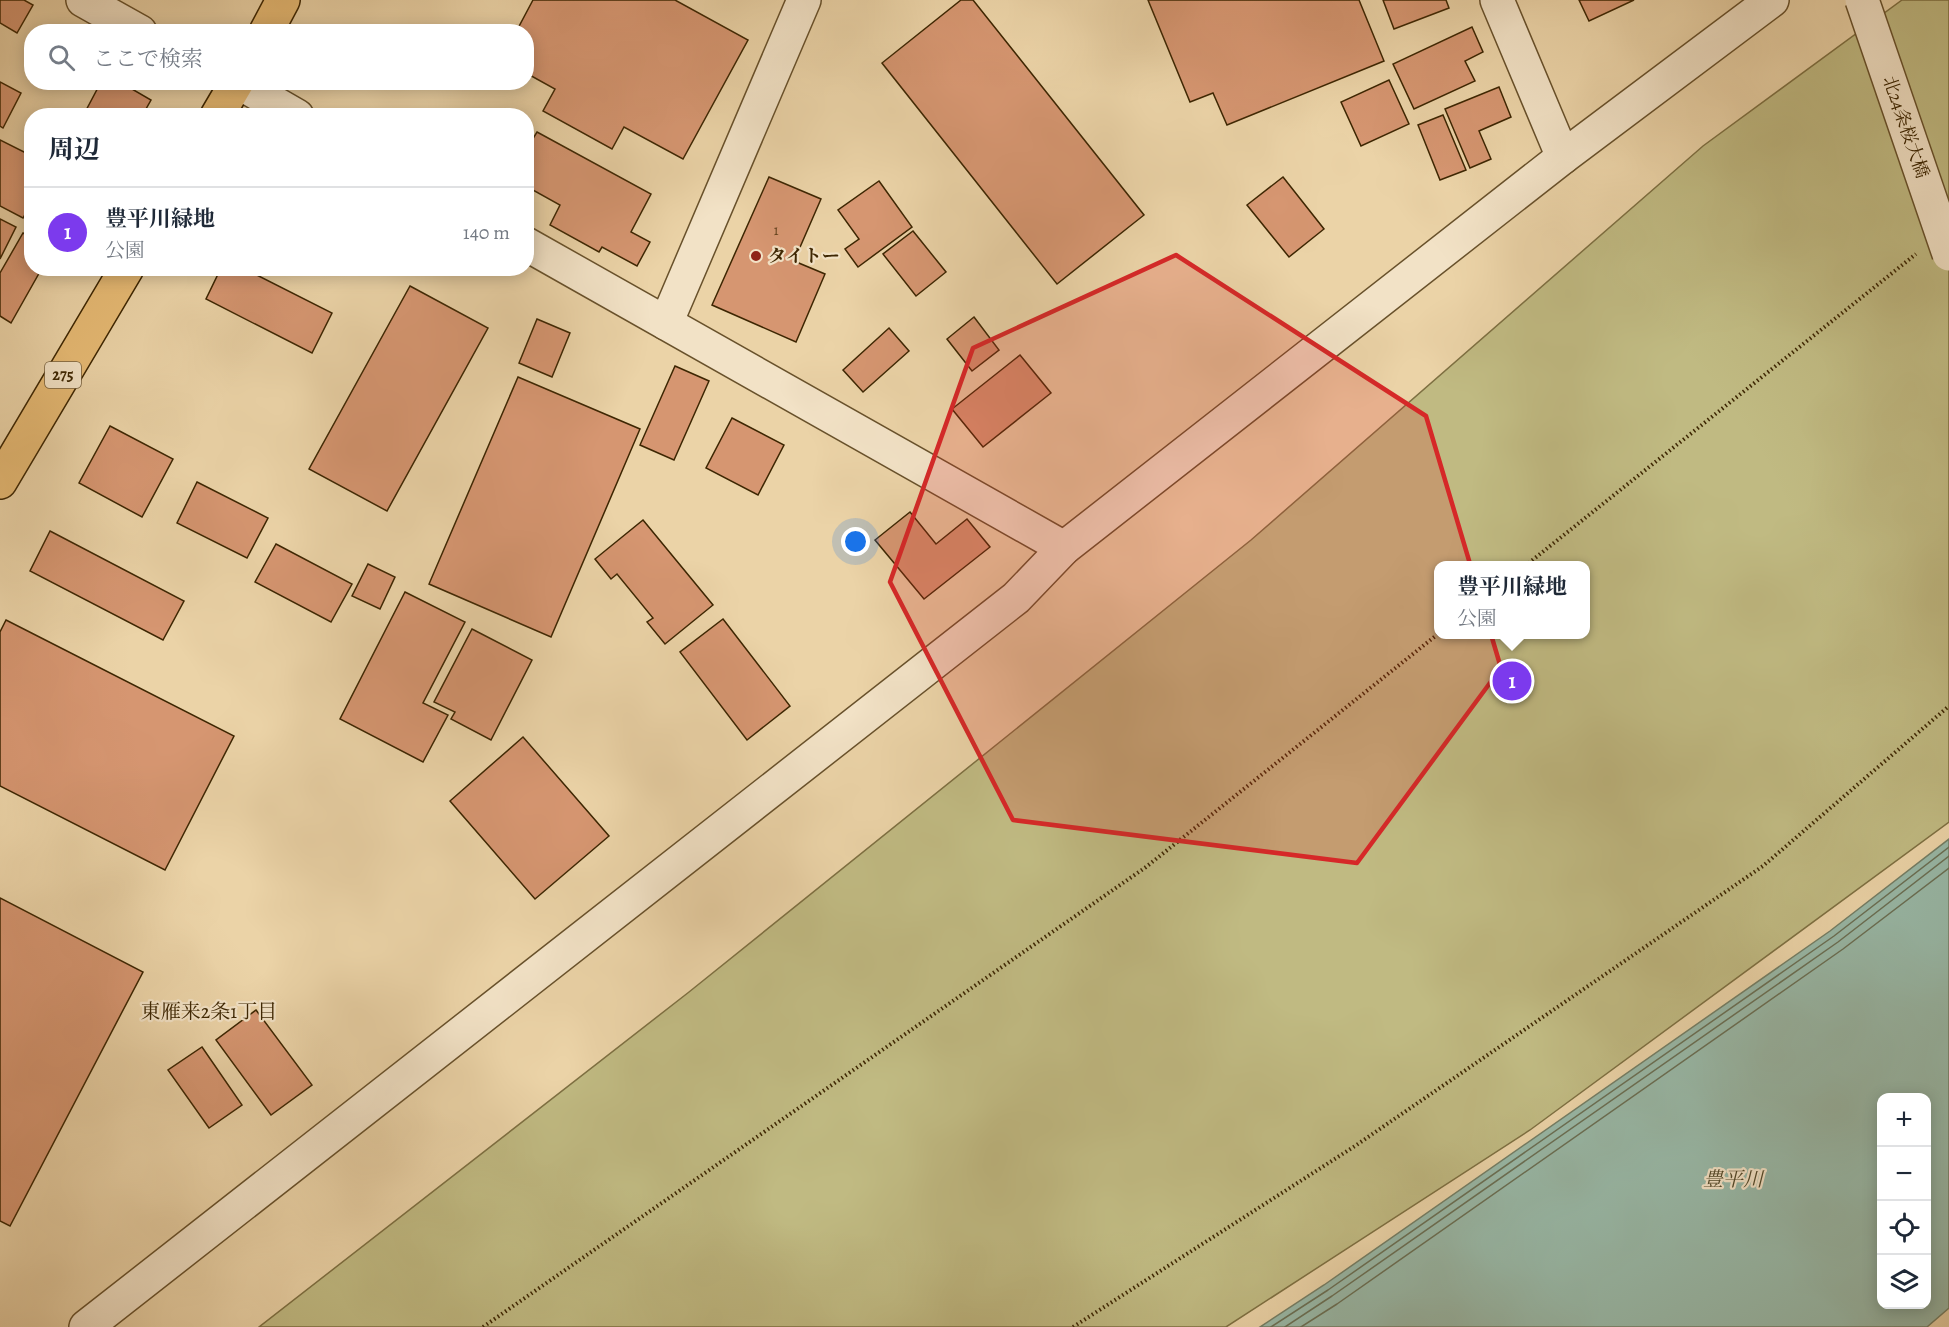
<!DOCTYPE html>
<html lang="ja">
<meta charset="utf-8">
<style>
:root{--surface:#fff;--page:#f2f2f3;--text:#1f2937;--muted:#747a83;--line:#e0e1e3;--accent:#7c3aed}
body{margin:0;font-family:Alegreya,"Noto Serif JP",serif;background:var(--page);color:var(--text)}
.controls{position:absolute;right:18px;bottom:18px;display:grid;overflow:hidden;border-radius:12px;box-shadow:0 3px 15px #0003}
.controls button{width:54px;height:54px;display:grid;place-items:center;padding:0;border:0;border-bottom:2px solid var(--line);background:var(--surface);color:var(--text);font:30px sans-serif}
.you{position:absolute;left:856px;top:542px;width:21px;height:21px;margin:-15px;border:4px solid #fff;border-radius:50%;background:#1a73e8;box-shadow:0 0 0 9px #1a73e833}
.badge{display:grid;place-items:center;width:39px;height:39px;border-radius:50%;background:var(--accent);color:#fff;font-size:20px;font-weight:700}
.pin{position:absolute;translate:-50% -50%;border:3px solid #fff;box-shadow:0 2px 6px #0006}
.popup{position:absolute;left:1434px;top:561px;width:156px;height:78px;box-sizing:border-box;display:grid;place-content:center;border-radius:12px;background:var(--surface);filter:drop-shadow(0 2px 4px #0005);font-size:20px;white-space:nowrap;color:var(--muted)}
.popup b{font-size:22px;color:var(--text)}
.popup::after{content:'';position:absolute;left:50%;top:100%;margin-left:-12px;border:12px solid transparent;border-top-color:var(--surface)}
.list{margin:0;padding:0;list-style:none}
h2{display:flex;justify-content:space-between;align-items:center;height:78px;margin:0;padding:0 24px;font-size:26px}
h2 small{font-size:20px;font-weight:400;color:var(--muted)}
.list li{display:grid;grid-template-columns:39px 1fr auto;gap:18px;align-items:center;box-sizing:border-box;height:90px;padding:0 24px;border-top:2px solid var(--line)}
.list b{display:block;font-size:22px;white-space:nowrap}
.list p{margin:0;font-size:20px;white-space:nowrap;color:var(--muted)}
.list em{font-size:20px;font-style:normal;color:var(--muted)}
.icon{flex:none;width:33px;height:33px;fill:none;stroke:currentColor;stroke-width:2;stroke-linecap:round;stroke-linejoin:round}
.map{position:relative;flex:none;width:1949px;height:1327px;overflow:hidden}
.search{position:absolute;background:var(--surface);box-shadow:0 3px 15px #0003;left:24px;top:24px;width:510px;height:66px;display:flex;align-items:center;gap:15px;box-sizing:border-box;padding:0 21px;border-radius:24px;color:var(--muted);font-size:22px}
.panel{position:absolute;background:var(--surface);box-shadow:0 3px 15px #0003;left:24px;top:108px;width:510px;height:168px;border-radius:24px}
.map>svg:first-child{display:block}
</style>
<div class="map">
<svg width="1949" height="1327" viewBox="0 0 1949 1327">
<rect width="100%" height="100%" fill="#ebd3a7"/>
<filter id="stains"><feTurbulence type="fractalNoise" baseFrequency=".00333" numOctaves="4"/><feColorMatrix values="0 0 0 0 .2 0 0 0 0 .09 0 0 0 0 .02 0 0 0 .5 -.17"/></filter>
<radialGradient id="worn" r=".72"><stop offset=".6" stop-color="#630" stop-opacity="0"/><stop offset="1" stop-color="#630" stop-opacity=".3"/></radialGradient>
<path fill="#c0ba82" stroke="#7e7042" stroke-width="1.5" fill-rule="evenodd" d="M 1902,0 L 1949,0 L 1949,822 L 1530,1130 L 1226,1327 L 259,1327 L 689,992 L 1251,540 L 1703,146 ZM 1438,566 L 1586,566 L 1586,634 L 1438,634 Z"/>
<path fill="#98b8a7" stroke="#747e65" stroke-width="1.5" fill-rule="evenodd" d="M 1949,839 L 1949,1308 L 1927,1327 L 1260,1327 L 1324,1285 L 1830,931 ZM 1882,1098 L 1926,1098 L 1926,1304 L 1882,1304 Z"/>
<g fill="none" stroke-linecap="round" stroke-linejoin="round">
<g stroke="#6a6f54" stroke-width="1.5">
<polyline points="1271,1327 1328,1290 1834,936 1949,847"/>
<polyline points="1285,1327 1332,1296 1838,942 1949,856"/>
<polyline points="1301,1327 1337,1304 1843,949 1949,868"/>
</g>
</g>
<g fill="#d69671" stroke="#3d2602" stroke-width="1.5">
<polygon points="0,0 24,0 33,5 17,33 0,23"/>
<polygon points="533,0 675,0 748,40 683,159 624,127 612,149 543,111 555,89 526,73 526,32 516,32"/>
<polygon points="961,0 973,0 1144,215 1057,284 882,63"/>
<polygon points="1148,0 1359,0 1384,61 1227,125 1213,93 1190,102"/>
<polygon points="1383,0 1446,0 1449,8 1394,29"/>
<polygon points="1579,0 1634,0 1589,21"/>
<polygon points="1472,27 1483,52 1465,61 1475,81 1414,109 1393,64"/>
<polygon points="1389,80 1409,124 1361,146 1341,102"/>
<polygon points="0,82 21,93 3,128 0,126"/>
<polygon points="101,82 120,82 151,100 142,116 83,116"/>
<polygon points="1499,87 1511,117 1479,131 1491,159 1470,168 1445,109"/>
<polygon points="1443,115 1466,170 1440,180 1418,125"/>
<polygon points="537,132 651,194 631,232 650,242 637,266 602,247 599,252 550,225 560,205 533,190 528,199 526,198 526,150"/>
<polygon points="0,140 32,156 32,202 23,218 0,206"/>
<polygon points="769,177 821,199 794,261 825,274 796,342 712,305"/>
<polygon points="1283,177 1324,229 1289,257 1247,205"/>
<polygon points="879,181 912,227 858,267 845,249 859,239 838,210"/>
<polygon points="0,219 16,227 0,259"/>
<polygon points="913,231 946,272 916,296 883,254"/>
<polygon points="23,233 32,238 32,268 42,268 11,323 0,316 0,273"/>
<polygon points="221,268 243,268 332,313 312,353 206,299"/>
<polygon points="410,286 488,328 387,511 309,469"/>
<polygon points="974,317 999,350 972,371 947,339"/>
<polygon points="537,319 570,333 552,377 519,363"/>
<polygon points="889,328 909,351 863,392 843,370"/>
<polygon points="1020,355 1051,393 983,447 952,409"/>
<polygon points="675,366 709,381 674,460 640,445"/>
<polygon points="518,377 640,429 551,637 429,584"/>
<polygon points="732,418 784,445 758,495 706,468"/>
<polygon points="110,426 173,459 142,517 79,483"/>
<polygon points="197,482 268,518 247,558 177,523"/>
<polygon points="910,512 936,544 967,519 990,547 924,599 875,540"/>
<polygon points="643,520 713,605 665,644 647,622 653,618 617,574 611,579 595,559"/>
<polygon points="50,531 184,601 163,640 30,571"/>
<polygon points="276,544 352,584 331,622 255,582"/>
<polygon points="368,564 395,577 380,609 352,596"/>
<polygon points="405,592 465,622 423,703 448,715 423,762 340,719"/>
<polygon points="723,619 790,706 747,740 680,652"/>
<polygon points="6,620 234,736 165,870 0,786 0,632"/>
<polygon points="472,629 532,660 491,740 451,719 455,712 434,702"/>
<polygon points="523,737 609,836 535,899 450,801"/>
<polygon points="0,898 143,972 10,1226 0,1221"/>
<polygon points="256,1010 312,1085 271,1115 216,1040"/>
<polygon points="202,1047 242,1105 209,1128 168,1070"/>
</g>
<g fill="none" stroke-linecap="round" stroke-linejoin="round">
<defs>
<g id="minor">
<polyline points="83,0 140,32"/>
<polyline points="1497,0 1563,157"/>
<polyline points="238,82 297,116"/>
<polyline points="526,244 1064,548"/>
<polyline points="666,323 804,0"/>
<polyline points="86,1327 1016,598 1064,548 1563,157 1772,0"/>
</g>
<g id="highway">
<polyline points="266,32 283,0"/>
<polyline points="217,116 237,82"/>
<polyline points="0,482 127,268"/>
</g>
</defs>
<use href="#minor" stroke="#68512b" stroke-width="36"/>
<use href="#highway" stroke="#3d2602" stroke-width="36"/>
<g stroke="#3d2602" stroke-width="4" stroke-dasharray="1.5 3" stroke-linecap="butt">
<polyline points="1525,566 1916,254"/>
<polyline points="483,1327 1146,867 1438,634"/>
<polyline points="1073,1327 1355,1146 1763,866 1949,706"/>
</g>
<use href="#minor" stroke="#f2e2c6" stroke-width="33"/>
<use href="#highway" stroke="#e6ba74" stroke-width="33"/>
<defs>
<polyline id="minor-bridge" points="1862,0 1949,254"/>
</defs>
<use href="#minor-bridge" stroke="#68512b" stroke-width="36" stroke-linecap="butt"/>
<use href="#minor-bridge" stroke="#f2e2c6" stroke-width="33"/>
</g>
<path fill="#d62828" fill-opacity="0.2" stroke="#d62828" stroke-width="4.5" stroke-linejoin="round" d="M 1176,255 L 1426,416 L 1501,668 L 1357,863 L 1013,820 L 890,582 L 973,348 Z"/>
<circle fill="#8f2418" stroke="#f2e2c6" stroke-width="2" cx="756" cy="256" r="6"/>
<g text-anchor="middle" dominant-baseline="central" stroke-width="4.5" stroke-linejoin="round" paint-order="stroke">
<g font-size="15" fill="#63421e">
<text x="776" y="230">1</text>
</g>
<rect fill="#f2e2c6" stroke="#735e3d" stroke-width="1.5" x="45" y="362" width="36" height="26" rx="4.5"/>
<g font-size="16" font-weight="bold" fill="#3d2602">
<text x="63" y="375">275</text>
</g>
<g font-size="18" fill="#3d2602" stroke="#f2e2c6">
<text transform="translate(1906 127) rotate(71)">北24条桜大橋</text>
</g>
<g font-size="18" font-weight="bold" fill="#3d2602" stroke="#f2e2c6" text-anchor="start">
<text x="768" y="256">タイトー</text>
</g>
<g font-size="20" fill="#3d2602" stroke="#f2e2c6">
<text x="209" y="1011">東雁来2条1丁目</text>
</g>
<g font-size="20" font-style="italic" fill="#544a2b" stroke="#f2e2c6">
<text x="1733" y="1179">豊平川</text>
</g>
</g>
<rect width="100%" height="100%" filter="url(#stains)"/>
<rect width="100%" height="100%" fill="url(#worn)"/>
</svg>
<div class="controls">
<button>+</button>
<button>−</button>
<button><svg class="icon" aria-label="locate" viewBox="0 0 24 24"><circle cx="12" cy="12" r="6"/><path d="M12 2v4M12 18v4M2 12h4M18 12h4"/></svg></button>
<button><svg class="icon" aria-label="layers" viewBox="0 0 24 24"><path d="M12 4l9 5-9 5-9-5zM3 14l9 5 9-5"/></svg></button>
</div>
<div class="you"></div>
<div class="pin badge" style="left:1512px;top:681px">1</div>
<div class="popup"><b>豊平川緑地</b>公園</div>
<div class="search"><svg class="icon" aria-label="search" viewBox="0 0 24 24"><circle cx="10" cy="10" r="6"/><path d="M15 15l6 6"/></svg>ここで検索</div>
<section class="panel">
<h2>周辺<small></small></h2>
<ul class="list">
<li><span class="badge">1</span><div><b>豊平川緑地</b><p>公園</p></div><em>140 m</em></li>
</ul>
</section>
</div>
